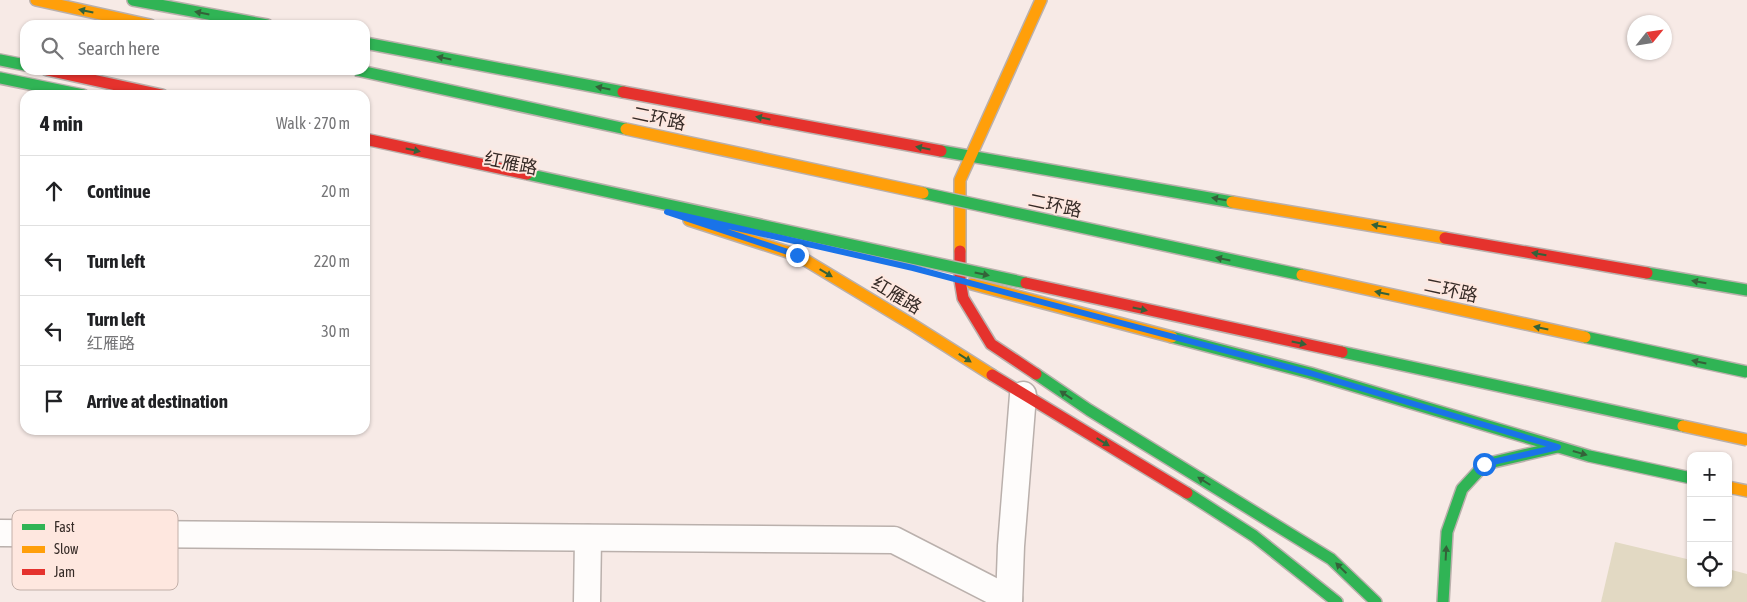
<!DOCTYPE html>
<meta charset="utf-8">
<style>
:root{--surface:#fff;--page:#f6f6f6;--text:#202124;--muted:#757577;--line:#e0e0e0}
body{margin:0;font-family:"Asap Condensed","Noto Sans SC",sans-serif;background:var(--page);color:var(--text)}
.controls{position:absolute;right:15px;bottom:15px;display:grid;overflow:hidden;border-radius:10px;box-shadow:0 1px 4px #0004}
.controls button{width:45px;height:45px;display:grid;place-items:center;padding:0;border:0;border-bottom:1px solid var(--line);background:var(--surface);color:var(--text);font:25px sans-serif}
.compass{position:absolute;left:1627px;top:15px;width:45px;height:45px;border-radius:50%;background:var(--surface);box-shadow:0 1px 4px #0004;rotate:60deg}
.stop{position:absolute;width:15px;height:15px;margin:-11px;border:4px solid #1a73e8;border-radius:50%;background:#fff}
.stop.end{background:#1a73e8;border-color:#fff;box-shadow:0 1px 5px #0008}
.list{margin:0;padding:0;list-style:none}
h2{display:flex;justify-content:space-between;align-items:center;height:65px;margin:0;padding:0 20px;font-size:21px}
h2 small{font-size:16px;font-weight:400;color:var(--muted)}
.list li{display:grid;grid-template-columns:32px 1fr auto;gap:15px;align-items:center;box-sizing:border-box;height:70px;padding:0 20px;border-top:1px solid var(--line)}
.list b{display:block;font-size:19px;white-space:nowrap}
.list p{margin:0;font-size:16px;white-space:nowrap;color:var(--muted)}
.list em{font-size:16px;font-style:normal;color:var(--muted)}
.icon{flex:none;width:28px;height:28px;fill:none;stroke:currentColor;stroke-width:2;stroke-linecap:round;stroke-linejoin:round}
.map{position:relative;flex:none;width:1747px;height:602px;overflow:hidden}
.search{position:absolute;background:var(--surface);box-shadow:0 1px 4px #0004;left:20px;top:20px;width:350px;height:55px;display:flex;align-items:center;gap:12px;box-sizing:border-box;padding:0 18px;border-radius:15px;color:var(--muted);font-size:19px}
.panel{position:absolute;background:var(--surface);box-shadow:0 1px 4px #0004;left:20px;top:90px;width:350px;height:345px;border-radius:15px}
.map>svg:first-child{display:block}
</style>
<div class="map">
<svg width="1747" height="602" viewBox="0 0 1747 602">
<rect width="100%" height="100%" fill="#f7eae6"/>
<polygon fill="#e2d9c3" points="1615,542 1691,560 1691,583 1728,583 1728,569 1747,574 1747,602 1601,602"/>
<g fill="none" stroke-linecap="round" stroke-linejoin="round">
<defs>
<g id="street">
<polyline points="0,533 894,540 1009,599"/>
<polyline points="587,602 588,538"/>
<polyline points="1009,602 1011,546 1023,395"/>
</g>
<g id="fast">
<polyline points="133,0 267,25"/>
<polyline points="365,43 623,92"/>
<polyline points="0,60 25,65"/>
<polyline points="0,78 83,95"/>
<polyline points="941,151 1232,202"/>
<polyline points="1647,273 1747,290"/>
<polyline points="1172,337 1310,373 1589,456 1691,478"/>
<polyline points="1036,374 1089,410 1331,559 1376,602"/>
<polyline points="1187,493 1254,536 1337,602"/>
<polyline points="1443,602 1447,532 1462,489 1485,464 1558,447"/>
</g>
<g id="slow">
<polyline points="36,0 150,25"/>
<polyline points="1232,202 1445,238"/>
<polyline points="689,220 797,255 913,325 992,375"/>
<polyline points="960,251 960,180 1041,0"/>
<polyline points="972,284 1172,337"/>
<polyline points="1728,487 1747,491"/>
</g>
<g id="jam">
<polyline points="47,70 162,95"/>
<polyline points="623,92 941,151"/>
<polyline points="1445,238 1647,273"/>
<polyline points="960,251 960,280 963,298 991,344 1036,374"/>
<polyline points="992,375 1187,493"/>
</g>
</defs>
<use href="#street" stroke="#bab0ac" stroke-width="29"/>
<use href="#fast" stroke="#bab0ac" stroke-width="14"/>
<use href="#slow" stroke="#bab0ac" stroke-width="14"/>
<use href="#jam" stroke="#bab0ac" stroke-width="14"/>
<use href="#street" stroke="#fefcfb" stroke-width="26"/>
<use href="#fast" stroke="#30b455" stroke-width="11"/>
<use href="#slow" stroke="#ff9f0a" stroke-width="11"/>
<use href="#jam" stroke="#e5322d" stroke-width="11"/>
<defs>
<g id="fast-bridge">
<polyline points="356,70 626,129"/>
<polyline points="527,174 1026,283"/>
<polyline points="923,193 1302,275"/>
<polyline points="1585,337 1747,372"/>
<polyline points="1342,352 1683,426"/>
</g>
<g id="slow-bridge">
<polyline points="626,129 923,193"/>
<polyline points="1302,275 1585,337"/>
<polyline points="1683,426 1747,440"/>
</g>
<g id="jam-bridge">
<polyline points="365,139 527,174"/>
<polyline points="1026,283 1342,352"/>
</g>
</defs>
<use href="#fast-bridge" stroke="#bab0ac" stroke-width="14" stroke-linecap="butt"/>
<use href="#slow-bridge" stroke="#bab0ac" stroke-width="14" stroke-linecap="butt"/>
<use href="#jam-bridge" stroke="#bab0ac" stroke-width="14" stroke-linecap="butt"/>
<use href="#fast-bridge" stroke="#30b455" stroke-width="11"/>
<use href="#slow-bridge" stroke="#ff9f0a" stroke-width="11"/>
<use href="#jam-bridge" stroke="#e5322d" stroke-width="11"/>
</g>
<defs><path id="oneway-solid" d="M-6-.8H1V-3.2L6.5 0L1 3.2V.8H-6Z" transform="scale(1.25)"/></defs>
<g fill="#346239">
<use href="#oneway-solid" transform="translate(86 11) rotate(-168)"/>
<use href="#oneway-solid" transform="translate(202 13) rotate(-169)"/>
<use href="#oneway-solid" transform="translate(444 58) rotate(-169)"/>
<use href="#oneway-solid" transform="translate(603 88) rotate(-169)"/>
<use href="#oneway-solid" transform="translate(763 118) rotate(-169)"/>
<use href="#oneway-solid" transform="translate(923 148) rotate(-169)"/>
<use href="#oneway-solid" transform="translate(413 150) rotate(12)"/>
<use href="#oneway-solid" transform="translate(1219 199) rotate(-170)"/>
<use href="#oneway-solid" transform="translate(1379 226) rotate(-170)"/>
<use href="#oneway-solid" transform="translate(1539 254) rotate(-170)"/>
<use href="#oneway-solid" transform="translate(1223 259) rotate(-168)"/>
<use href="#oneway-solid" transform="translate(826 273) rotate(31)"/>
<use href="#oneway-solid" transform="translate(982 274) rotate(12)"/>
<use href="#oneway-solid" transform="translate(1699 282) rotate(-170)"/>
<use href="#oneway-solid" transform="translate(1382 293) rotate(-168)"/>
<use href="#oneway-solid" transform="translate(1140 309) rotate(12)"/>
<use href="#oneway-solid" transform="translate(1541 328) rotate(-168)"/>
<use href="#oneway-solid" transform="translate(1299 343) rotate(12)"/>
<use href="#oneway-solid" transform="translate(965 358) rotate(33)"/>
<use href="#oneway-solid" transform="translate(1699 362) rotate(-168)"/>
<use href="#oneway-solid" transform="translate(1066 395) rotate(-146)"/>
<use href="#oneway-solid" transform="translate(1103 442) rotate(31)"/>
<use href="#oneway-solid" transform="translate(1580 453) rotate(16)"/>
<use href="#oneway-solid" transform="translate(1204 481) rotate(-148)"/>
<use href="#oneway-solid" transform="translate(1446 553) rotate(-87)"/>
<use href="#oneway-solid" transform="translate(1341 568) rotate(-136)"/>
</g>
<g fill="none" stroke-linecap="round" stroke-linejoin="round">
<polyline stroke="#1a73e8" stroke-width="6" points="797,255 667,212 913,268 1310,373 1558,447 1484,464"/>
</g>
<g text-anchor="middle" dominant-baseline="central" stroke-width="4" stroke-linejoin="round" paint-order="stroke">
<g font-size="18" fill="#362b27" stroke="#fee7df">
<text transform="translate(659 118) rotate(12)">二环路</text>
<text transform="translate(511 163) rotate(11)">红雁路</text>
<text transform="translate(1055 205) rotate(12)">二环路</text>
<text transform="translate(1451 290) rotate(12)">二环路</text>
<text transform="translate(897 295) rotate(31)">红雁路</text>
</g>
</g>
<rect x="12" y="510" width="166" height="80" rx="8" fill="#fee7df" stroke="#c2afa8" stroke-width="1"/>
<rect x="22" y="524" width="23" height="6" fill="#30b455"/>
<rect x="22" y="546" width="23" height="7" fill="#ff9f0a"/>
<rect x="22" y="569" width="23" height="6" fill="#e5322d"/>
<g font-size="14" fill="#362b27">
<text x="54" y="532">Fast</text>
<text x="54" y="554">Slow</text>
<text x="54" y="577">Jam</text>
</g>
</svg>
<div class="controls">
<button>+</button>
<button>−</button>
<button><svg class="icon" aria-label="locate" viewBox="0 0 24 24"><circle cx="12" cy="12" r="6"/><path d="M12 2v4M12 18v4M2 12h4M18 12h4"/></svg></button>
</div>
<svg class="compass" viewBox="-18 -18 36 36"><path d="M0-13l5 13h-10z" fill="#e53935"/><path d="M0 13l5-13h-10z" fill="#757577"/></svg>
<div class="stop" style="left:1484px;top:464px"></div>
<div class="stop end" style="left:797px;top:255px"></div>
<div class="search"><svg class="icon" aria-label="search" viewBox="0 0 24 24"><circle cx="10" cy="10" r="6"/><path d="M15 15l6 6"/></svg>Search here</div>
<section class="panel">
<h2>4 min<small>Walk · 270 m</small></h2>
<ul class="list">
<li><svg class="icon" aria-label="ahead" viewBox="0 0 24 24"><path d="M12 20V5M6 11l6-6 6 6"/></svg><div><b>Continue</b></div><em>20 m</em></li>
<li><svg class="icon" aria-label="left" viewBox="0 0 24 24"><path d="M17 20v-9H6M10 6l-5 5 5 5"/></svg><div><b>Turn left</b></div><em>220 m</em></li>
<li><svg class="icon" aria-label="left" viewBox="0 0 24 24"><path d="M17 20v-9H6M10 6l-5 5 5 5"/></svg><div><b>Turn left</b><p>红雁路</p></div><em>30 m</em></li>
<li><svg class="icon" aria-label="arrive" viewBox="0 0 24 24"><path d="M6 21V4h12l-3 4 3 4H6"/></svg><div><b>Arrive at destination</b></div></li>
</ul>
</section>
</div>
